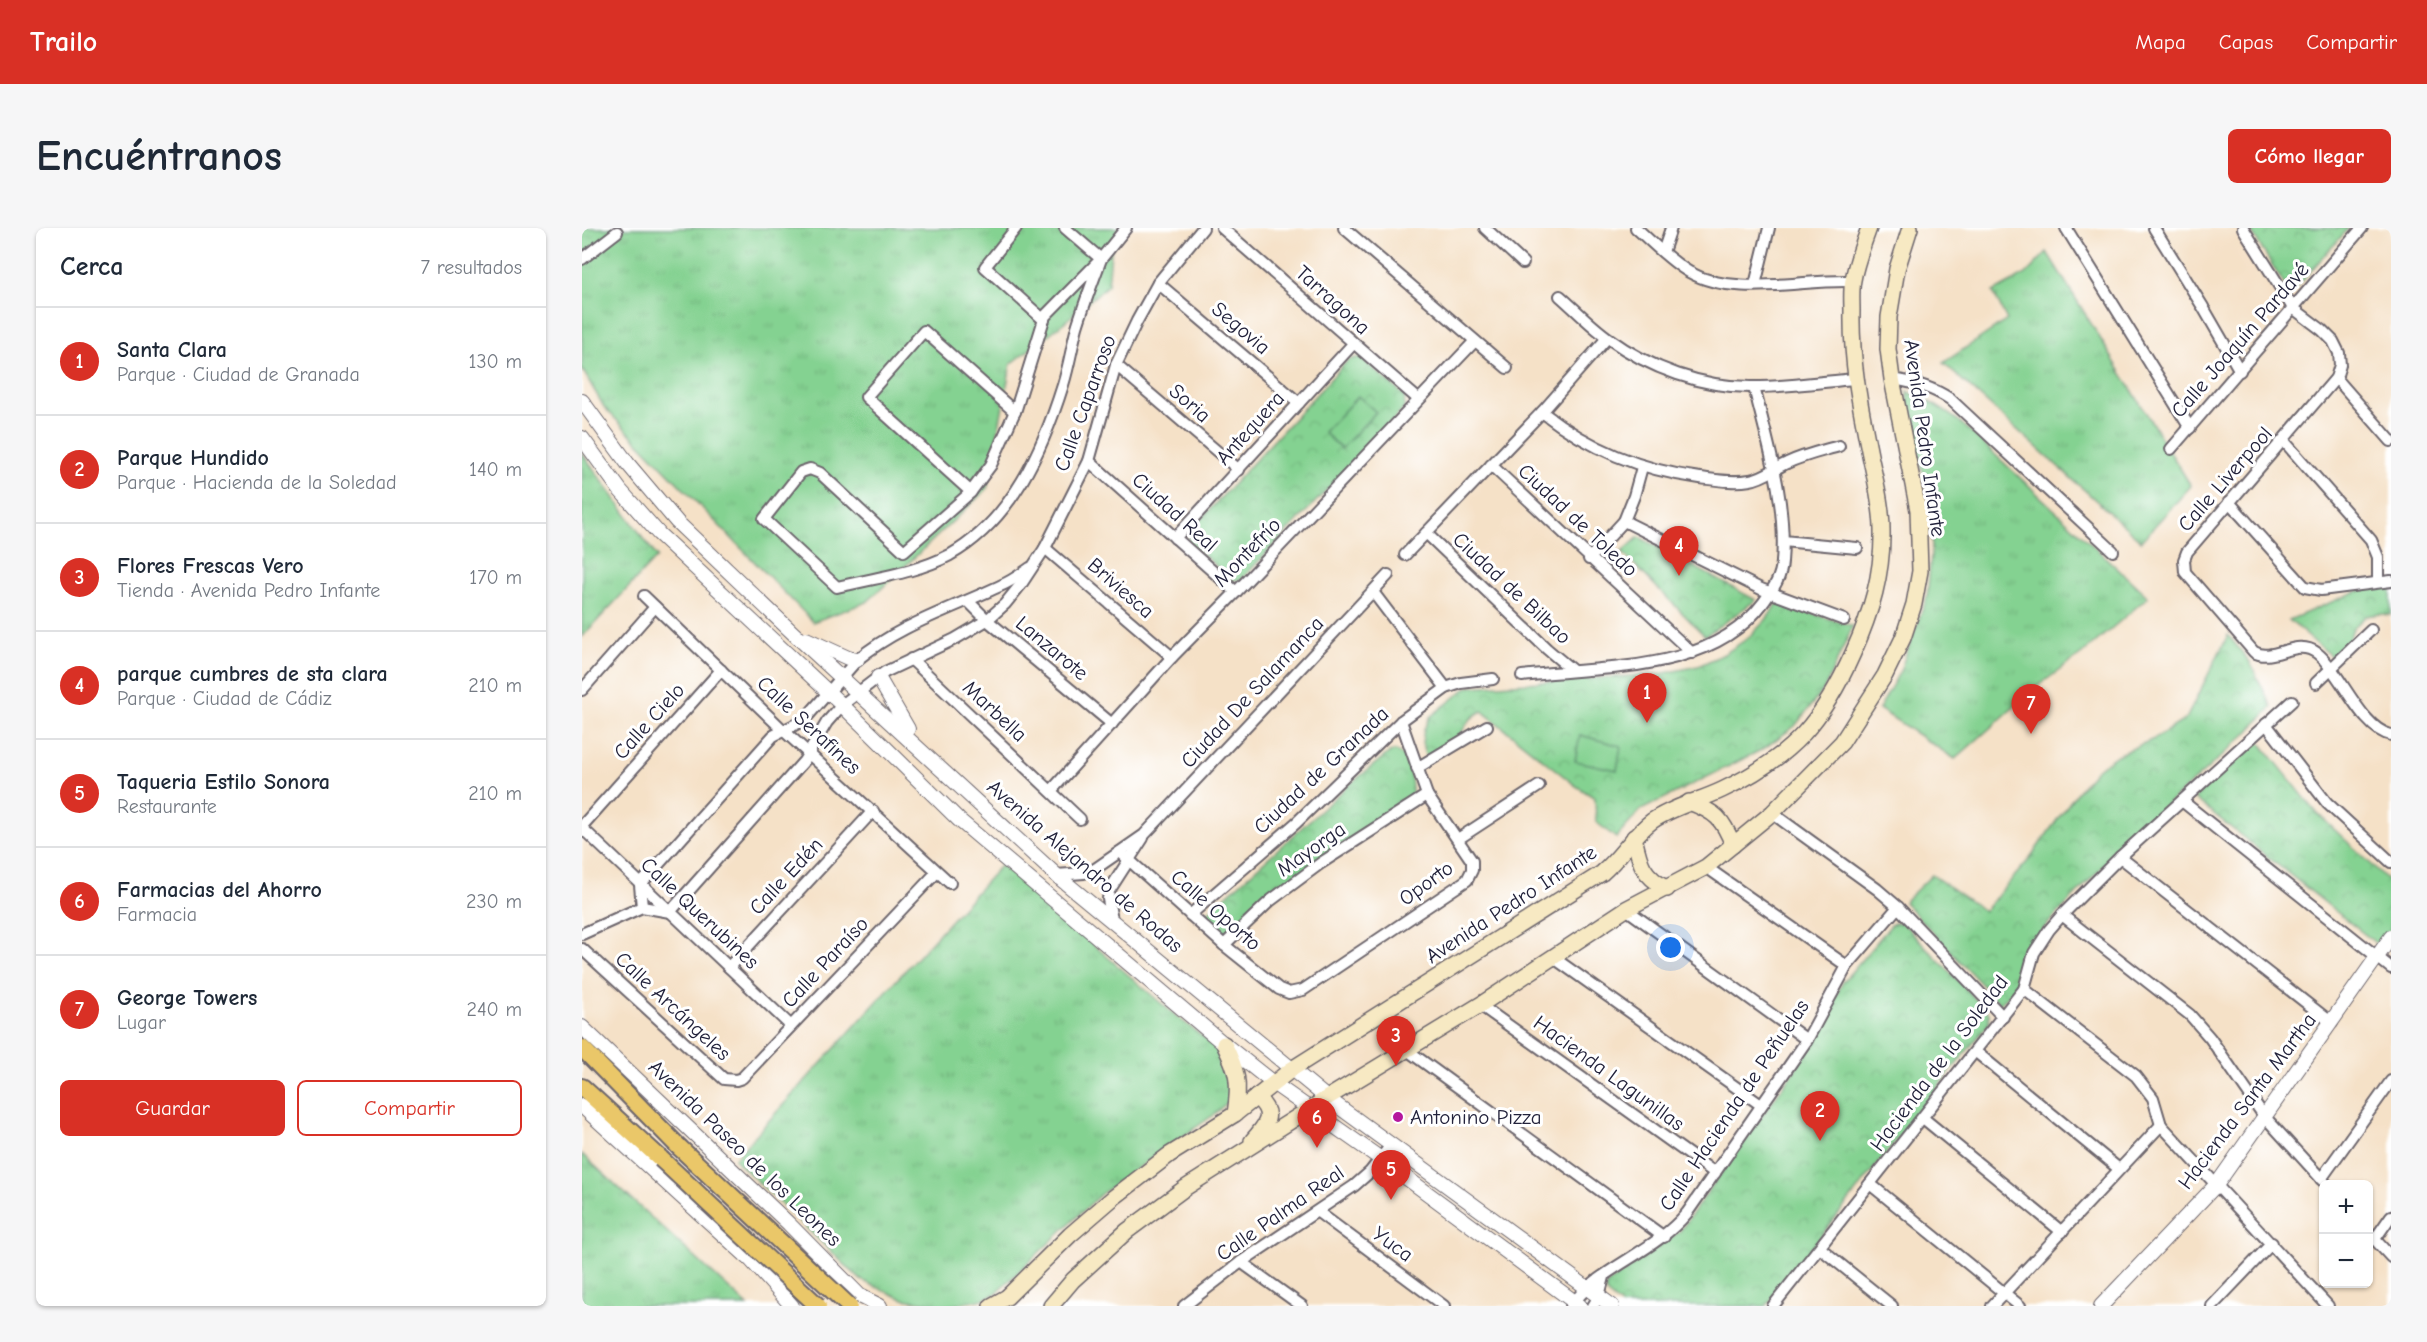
<!DOCTYPE html>
<html lang="es">
<meta charset="utf-8">
<style>
:root{--surface:#fff;--page:#f6f6f7;--text:#1f2937;--muted:#747a83;--line:#e0e1e3;--accent:#d93025}
body{margin:0;font-family:"Comic Neue",sans-serif;background:var(--page);color:var(--text)}
.controls{position:absolute;right:18px;bottom:18px;display:grid;overflow:hidden;border-radius:9px;box-shadow:0 2px 4px #0004}
.controls button{width:54px;height:54px;display:grid;place-items:center;padding:0;border:0;border-bottom:2px solid var(--line);background:var(--surface);color:var(--text);font:30px sans-serif}
.you{position:absolute;left:1089px;top:720px;width:21px;height:21px;margin:-15px;border:4px solid #fff;border-radius:50%;background:#1a73e8;box-shadow:0 0 0 9px #1a73e833}
.badge{display:grid;place-items:center;width:39px;height:39px;border-radius:50%;background:var(--accent);color:#fff;font-size:20px;font-weight:700}
.pin{position:absolute;translate:-50% -50px;filter:drop-shadow(0 2px 3px #0008)}
.pin::after{content:'';position:absolute;top:32px;width:21px;height:18px;background:inherit;clip-path:polygon(0 0,100% 0,50% 100%)}
.list{margin:0;padding:0;list-style:none}
h2{display:flex;justify-content:space-between;align-items:center;height:78px;margin:0;padding:0 24px;font-size:26px}
h2 small{font-size:20px;font-weight:400;color:var(--muted)}
.list li{display:grid;grid-template-columns:39px 1fr auto;gap:18px;align-items:center;box-sizing:border-box;height:108px;padding:0 24px;border-top:2px solid var(--line)}
.list b{display:block;font-size:22px;white-space:nowrap}
.list p{margin:0;font-size:20px;white-space:nowrap;color:var(--muted)}
.list em{font-size:20px;font-style:normal;color:var(--muted)}
.actions{display:flex;gap:12px;padding:18px 24px}
.actions a{flex:1;padding:14px 0;border:2px solid var(--accent);border-radius:9px;text-align:center;font-size:21px;color:var(--accent)}
.actions .main{background:var(--accent);color:#fff}
.map{position:relative;flex:none;width:1809px;height:1078px;overflow:hidden;border-radius:9px}
header{display:flex;align-items:center;gap:36px;box-sizing:border-box;height:84px;padding:0 30px;background:var(--accent);color:#fff}
header strong{font-size:28px}
nav{display:flex;gap:33px;margin-inline-start:auto;font-size:21px}
.intro{display:flex;align-items:center;justify-content:space-between;box-sizing:border-box;height:144px;padding:0 36px}
h1{margin:0;font-size:42px}
.button{padding:15px 27px;border-radius:9px;background:var(--accent);color:#fff;font-size:21px;font-weight:700}
main{display:flex;gap:36px;padding:0 36px}
aside{flex:1;background:var(--surface);border-radius:9px;box-shadow:0 2px 4px #0004}
.map>svg:first-child{display:block}
</style>
<header>
<strong>Trailo</strong>
<nav><a>Mapa</a><a>Capas</a><a>Compartir</a></nav>
</header>
<div class="intro"><h1>Encuéntranos</h1><a class="button">Cómo llegar</a></div>
<main>
<aside>
<h2>Cerca<small>7 resultados</small></h2>
<ul class="list">
<li><span class="badge">1</span><div><b>Santa Clara</b><p>Parque · Ciudad de Granada</p></div><em>130 m</em></li>
<li><span class="badge">2</span><div><b>Parque Hundido</b><p>Parque · Hacienda de la Soledad</p></div><em>140 m</em></li>
<li><span class="badge">3</span><div><b>Flores Frescas Vero</b><p>Tienda · Avenida Pedro Infante</p></div><em>170 m</em></li>
<li><span class="badge">4</span><div><b>parque cumbres de sta clara</b><p>Parque · Ciudad de Cádiz</p></div><em>210 m</em></li>
<li><span class="badge">5</span><div><b>Taqueria Estilo Sonora</b><p>Restaurante</p></div><em>210 m</em></li>
<li><span class="badge">6</span><div><b>Farmacias del Ahorro</b><p>Farmacia</p></div><em>230 m</em></li>
<li><span class="badge">7</span><div><b>George Towers</b><p>Lugar</p></div><em>240 m</em></li>
</ul>
<div class="actions"><a class="main">Guardar</a><a>Compartir</a></div>
</aside>
<div class="map">
<svg width="1809" height="1078" viewBox="0 0 1809 1078">
<defs>
<pattern id="grass-tufts" width="24" height="20" patternUnits="userSpaceOnUse" patternTransform="scale(1.5)"><rect width="24" height="20" fill="#84d291"/><path d="M3 7l-1-3M5 7V3M7 7l1-3M15 17l-1-3M17 17v-4M19 17l1-3" fill="none" stroke="#72b47e"/></pattern>
<pattern id="park-crowns" width="20" height="18" patternUnits="userSpaceOnUse" patternTransform="scale(1.5)"><rect width="20" height="18" fill="#84d291"/><path d="M2 6a3 3 0 1 1 6 0M12 15a3 3 0 1 1 6 0" fill="none" stroke="#72b47e"/></pattern>
</defs>
<rect width="100%" height="100%" fill="#fff"/>
<filter id="ink" filterUnits="userSpaceOnUse"><feTurbulence type="fractalNoise" baseFrequency=".0167" numOctaves="2"/><feDisplacementMap in="SourceGraphic" scale="12" xChannelSelector="R" yChannelSelector="G"/><feConvolveMatrix kernelMatrix="1 2 1 2 8 2 1 2 1" color-interpolation-filters="sRGB"/></filter>
<filter id="wash" filterUnits="userSpaceOnUse"><feTurbulence type="fractalNoise" baseFrequency=".008" numOctaves="4" result="noise"/><feDisplacementMap in="SourceGraphic" scale="24" xChannelSelector="R" yChannelSelector="G"/><feGaussianBlur stdDeviation="1.35" result="paint"/><feColorMatrix in="noise" values="0 0 0 0 0 0 0 0 0 0 0 0 0 0 0 0 0 1.4 0 .05"/><feComposite in="paint" operator="in"/></filter>
<g filter="url(#wash)">
<rect width="100%" height="100%" fill="#f5e1c7"/>
<g fill="url(#grass-tufts)" stroke="#537a66" stroke-width="1.5">
<polygon points="0,0 537,0 530,15 526,57 479,97 429,136 405,261 285,374 231,394 22,179 0,141"/>
<polygon points="1465,24 1609,258 1559,313 1361,135 1425,92 1411,64 1444,46"/>
<polygon points="1325,163 1353,177 1376,192 1566,369 1500,426 1457,457 1373,531 1297,481 1318,443 1345,369 1350,317 1345,260 1326,184"/>
<polygon points="0,225 75,329 0,409"/>
<polygon points="419,637 594,788 634,819 651,843 647,872 633,886 519,966 413,1066 398,1072 366,1078 321,1071 279,1052 152,931"/>
<polygon points="0,926 166,1078 0,1078"/>
</g>
<g fill="url(#park-crowns)" stroke="#537a66" stroke-width="1.5">
<polygon points="1667,0 1767,0 1708,66"/>
<polygon points="778,129 823,168 822,181 659,352 650,352 606,313 608,303 766,132"/>
<polygon points="1057,309 1174,372 1123,408 1040,324"/>
<polygon points="1809,357 1809,387 1798,386 1784,388 1771,400 1766,415 1751,430 1707,392 1778,362"/>
<path d="M 1196,375 L 1271,398 L 1242,461 L 1213,498 L 1181,521 L 1059,582 L 1034,610 L 1014,594 L 1013,570 L 994,558 L 900,483 C 885,491 886,496 877,508 C 870,517 857,522 848,528 L 843,527 L 840,515 L 842,501 L 848,489 L 886,459 L 1078,446 L 1116,438 L 1142,426 L 1166,410 L 1183,393 Z"/>
<polygon points="1646,407 1667,433 1690,479 1663,507 1547,611 1461,701 1433,760 1418,776 1322,674 1350,647 1402,683 1445,634 1495,564 1514,542 1535,527 1572,511 1604,491"/>
<polygon points="1677,513 1735,585 1809,655 1809,700 1796,717 1612,570"/>
<path d="M 813,523 C 828,527 831,557 830,571 L 703,656 L 645,704 L 631,705 C 624,698 620,694 625,685 L 768,556 L 807,525 Z"/>
<polygon points="1316,694 1321,695 1407,785 1407,795 1184,1078 1040,1078 1024,1065 1024,1057 1098,1003 1226,823 1261,754 1310,696"/>
</g>
<g fill="#84d291" stroke="#537a66" stroke-width="1.5">
<polygon points="776,168 794,184 759,221 742,204"/>
<polygon points="998,507 1039,518 1035,542 993,533"/>
</g>
</g>
<g filter="url(#ink)">
<g fill="none" stroke-linecap="round" stroke-linejoin="round">
<defs>
<g id="minor">
<polyline points="434,0 403,39 462,92"/>
<path d="M 483,0 L 519,31 C 511,53 502,76 495,99 C 490,118 487,138 481,157 C 461,221 430,292 368,327 C 334,345 292,350 255,359 L 182,291 L 219,244 L 228,241 L 238,245 L 322,323 L 388,265 L 409,237 L 434,181 L 463,88 L 519,31 L 544,0"/>
<polyline points="640,0 836,171"/>
<polyline points="762,0 925,140"/>
<polyline points="903,0 941,35"/>
<path d="M 1054,0 C 1071,15 1088,33 1107,44 C 1153,70 1219,51 1270,53"/>
<polyline points="1484,0 1608,200"/>
<polyline points="1572,0 1621,79 1658,143"/>
<path d="M 1661,0 L 1711,80 L 1740,102 L 1751,113 L 1757,125 L 1758,137 L 1754,150 L 1605,324 L 1602,332 L 1603,344 L 1672,424 C 1692,435 1714,409 1735,425 C 1759,444 1779,501 1809,507"/>
<polyline points="1081,24 1089,0"/>
<polyline points="0,31 35,4"/>
<polyline points="576,55 717,175"/>
<polyline points="1173,57 1187,0"/>
<path d="M 978,68 C 994,82 1009,98 1026,110 C 1067,140 1121,160 1172,159 C 1205,159 1239,154 1272,151"/>
<polyline points="534,137 657,242"/>
<polyline points="1754,150 1809,213"/>
<path d="M 1310,151 C 1332,154 1350,159 1368,171 L 1531,323"/>
<path d="M 960,184 C 1008,221 1058,242 1118,250 C 1135,252 1152,255 1168,252 C 1182,250 1193,240 1205,235 C 1222,227 1240,223 1257,218"/>
<polyline points="1702,213 1789,312 1796,329 1796,354"/>
<polyline points="1589,221 1780,0"/>
<polyline points="507,233 654,364"/>
<polyline points="909,237 1110,425"/>
<polyline points="389,264 284,169 342,103 433,184"/>
<polyline points="1647,274 1723,359 1739,362 1809,353"/>
<polyline points="1042,293 1179,361 1262,392"/>
<polyline points="844,305 965,421 990,442"/>
<polyline points="593,310 771,116"/>
<polyline points="1201,313 1275,320"/>
<polyline points="463,320 590,429"/>
<polyline points="823,327 960,184 1025,110"/>
<polyline points="1007,331 1042,293 1052,268 1060,239"/>
<polyline points="791,364 864,460"/>
<polyline points="62,368 200,501 368,655"/>
<polyline points="386,373 405,392 530,496"/>
<polyline points="329,431 498,591"/>
<path d="M 940,448 C 1020,438 1128,446 1181,375 C 1190,362 1199,351 1200,334 C 1205,275 1186,216 1172,159"/>
<polyline points="1734,455 1789,402"/>
<polyline points="0,462 73,379"/>
<polyline points="1684,496 1745,575 1809,634"/>
<polyline points="835,540 905,498"/>
<polyline points="469,563 590,429 654,364 892,114"/>
<polyline points="1600,573 1809,740"/>
<polyline points="1190,585 1295,661 1316,679 1421,789"/>
<polyline points="0,598 139,442"/>
<polyline points="0,600 209,798"/>
<polyline points="876,611 957,558"/>
<polyline points="538,624 642,717 697,761 707,765 721,762 885,652 890,642 890,633 845,567 819,493"/>
<polyline points="1538,629 1750,795"/>
<polyline points="1124,639 1265,738"/>
<polyline points="474,647 502,645 513,641 562,607 806,347"/>
<path d="M 60,679 L 58,657 L 191,508 L 222,492 L 275,432 C 316,397 372,380 420,357 C 430,353 439,346 448,340"/>
<polyline points="1044,681 1225,812"/>
<polyline points="608,687 714,595 819,493 864,460 879,455 911,451"/>
<polyline points="1480,687 1608,787 1628,810 1682,888 1744,956"/>
<polyline points="530,692 526,671 527,663 561,610"/>
<polyline points="0,706 60,679 88,684 222,533 245,494 260,477 303,444 373,411 405,392 423,376 440,355 463,320 507,233 534,137 555,93 576,55 621,0"/>
<polyline points="642,717 688,673 739,635 845,567"/>
<polyline points="0,721 142,851 154,852 160,850 355,644"/>
<polyline points="972,730 1179,877"/>
<polyline points="147,739 291,583"/>
<polyline points="1442,761 1554,848 1571,870 1579,897"/>
<polyline points="898,777 1133,945"/>
<polyline points="825,822 1082,1009"/>
<polyline points="1394,824 1537,941"/>
<polyline points="1341,890 1480,1004"/>
<polyline points="1579,897 1746,1078"/>
<polyline points="1739,951 1809,853"/>
<polyline points="1288,956 1438,1078"/>
<polyline points="736,984 862,1078"/>
<polyline points="1786,1004 1809,1029"/>
<polyline points="1793,1011 1809,988"/>
<polyline points="1238,1020 1310,1078"/>
<polyline points="659,1034 720,1078"/>
<polyline points="602,1078 659,1034 772,958 788,944 809,917"/>
<path d="M 989,1078 C 1016,1040 1072,1025 1105,985 L 1225,812 L 1265,738 L 1316,679"/>
<polyline points="1011,1078 1017,1068 1022,1049"/>
<polyline points="1191,1078 1442,761 1452,725 1467,702 1480,687 1538,629 1710,473"/>
<polyline points="1410,1078 1579,897"/>
<polyline points="1630,1078 1690,1015"/>
</g>
<g id="tertiary">
<polyline points="0,173 46,236 95,294 211,405 474,647 745,870 1030,1078"/>
<polyline points="0,210 38,262 77,306 260,477 377,592 642,816 691,855 799,931 998,1078"/>
<polyline points="224,411 266,430 275,432"/>
<polyline points="296,449 326,501"/>
<polyline points="0,799 207,996 278,1068 298,1078"/>
<polyline points="0,878 169,1032 210,1078"/>
<polyline points="1519,1078 1635,956 1809,709"/>
</g>
<g id="secondary">
<path d="M 1107,574 C 1134,584 1141,591 1151,617"/>
<path d="M 1052,609 C 1058,636 1060,647 1085,661"/>
<path d="M 642,816 C 656,844 658,855 653,886"/>
<path d="M 670,913 C 685,896 694,886 674,869"/>
<path d="M 409,1078 L 425,1069 L 488,1007 L 531,970 L 587,927 L 653,886 L 710,841 L 1020,645 C 1039,629 1050,608 1070,593 C 1092,578 1117,573 1140,562 C 1170,548 1199,530 1222,505 C 1242,483 1259,452 1271,425 C 1289,385 1301,346 1300,302 C 1300,277 1293,251 1288,227 C 1278,178 1269,133 1270,83 C 1270,73 1269,62 1271,52 C 1274,34 1281,17 1287,0"/>
<polyline points="469,1078 491,1052 545,1003 603,960 745,870 898,777 1044,681 1124,639 1190,585 1260,514 1303,447 1321,410 1332,376 1338,343 1336,282 1310,151 1306,121 1307,89 1315,41 1328,0"/>
</g>
<g id="primary">
<polyline points="0,820 97,919"/>
<polyline points="0,859 79,931"/>
</g>
</defs>
<use href="#minor" stroke="#6c656c" stroke-width="14"/>
<use href="#tertiary" stroke="#6c656c" stroke-width="16"/>
<use href="#secondary" stroke="#6c656c" stroke-width="18"/>
<use href="#primary" stroke="#6c656c" stroke-width="20"/>
<use href="#minor" stroke="#fff" stroke-width="10"/>
<use href="#tertiary" stroke="#fff" stroke-width="14"/>
<use href="#secondary" stroke="#f7e9c3" stroke-width="15"/>
<use href="#primary" stroke="#eac769" stroke-width="16"/>
<defs>
<g id="primary-bridge">
<polyline points="97,919 267,1078"/>
<polyline points="79,931 236,1078"/>
</g>
</defs>
<use href="#primary-bridge" stroke="#6c656c" stroke-width="20" stroke-linecap="butt"/>
<use href="#primary-bridge" stroke="#eac769" stroke-width="16"/>
</g>
</g>
<circle fill="#b5179e" stroke="#fff" stroke-width="2" cx="816" cy="889" r="6"/>
<g text-anchor="middle" dominant-baseline="central" stroke-width="6" stroke-linejoin="round" paint-order="stroke">
<g font-size="21" fill="#22223b" stroke="#fff">
<text transform="translate(751 72) rotate(42)">Tarragona</text>
<text transform="translate(659 100) rotate(40)">Segovia</text>
<text transform="translate(1658 112) rotate(-49)">Calle Joaquín Pardavé</text>
<text transform="translate(503 175) rotate(-70)">Calle Caparroso</text>
<text transform="translate(608 175) rotate(41)">Soria</text>
<text transform="translate(668 200) rotate(-48)">Antequera</text>
<text transform="translate(1343 210) rotate(82)">Avenida Pedro Infante</text>
<text transform="translate(1643 251) rotate(-49)">Calle Liverpool</text>
<text transform="translate(593 284) rotate(42)">Ciudad Real</text>
<text transform="translate(996 292) rotate(43)">Ciudad de Toledo</text>
<text transform="translate(665 324) rotate(-46)">Montefrío</text>
<text transform="translate(539 360) rotate(41)">Briviesca</text>
<text transform="translate(930 360) rotate(43)">Ciudad de Bilbao</text>
<text transform="translate(470 420) rotate(40)">Lanzarote</text>
<text transform="translate(670 464) rotate(-47)">Ciudad De Salamanca</text>
<text transform="translate(413 483) rotate(43)">Marbella</text>
<text transform="translate(67 493) rotate(-48)">Calle Cielo</text>
<text transform="translate(227 497) rotate(43)">Calle Serafines</text>
<text transform="translate(739 542) rotate(-43)">Ciudad de Granada</text>
<text transform="translate(729 621) rotate(-35)">Mayorga</text>
<text transform="translate(503 638) rotate(41)">Avenida Alejandro de Rodas</text>
<text transform="translate(204 648) rotate(-47)">Calle Edén</text>
<text transform="translate(844 655) rotate(-36)">Oporto</text>
<text transform="translate(929 676) rotate(-33)">Avenida Pedro Infante</text>
<text transform="translate(634 682) rotate(41)">Calle Oporto</text>
<text transform="translate(118 685) rotate(43)">Calle Querubines</text>
<text transform="translate(243 734) rotate(-47)">Calle Paraíso</text>
<text transform="translate(91 778) rotate(43)">Calle Arcángeles</text>
<text transform="translate(1357 835) rotate(-53)">Hacienda de la Soledad</text>
<text transform="translate(1027 845) rotate(36)">Hacienda Lagunillas</text>
<text transform="translate(1665 873) rotate(-53)">Hacienda Santa Martha</text>
<text transform="translate(1152 877) rotate(-56)">Calle Hacienda de Peñuelas</text>
<text transform="translate(163 925) rotate(44)">Avenida Paseo de los Leones</text>
<text transform="translate(698 985) rotate(-35)">Calle Palma Real</text>
<text transform="translate(811 1016) rotate(36)">Yuca</text>
</g>
<g font-size="21" fill="#22223b" stroke="#fff" text-anchor="start">
<text x="828" y="889">Antonino Pizza</text>
</g>
</g>
</svg>
<div class="controls">
<button>+</button>
<button>−</button>
</div>
<div class="you"></div>
<div class="pin badge" style="left:1065px;top:495px">1</div>
<div class="pin badge" style="left:1238px;top:913px">2</div>
<div class="pin badge" style="left:814px;top:838px">3</div>
<div class="pin badge" style="left:1097px;top:348px">4</div>
<div class="pin badge" style="left:809px;top:972px">5</div>
<div class="pin badge" style="left:735px;top:920px">6</div>
<div class="pin badge" style="left:1449px;top:506px">7</div>
</div>
</main>
